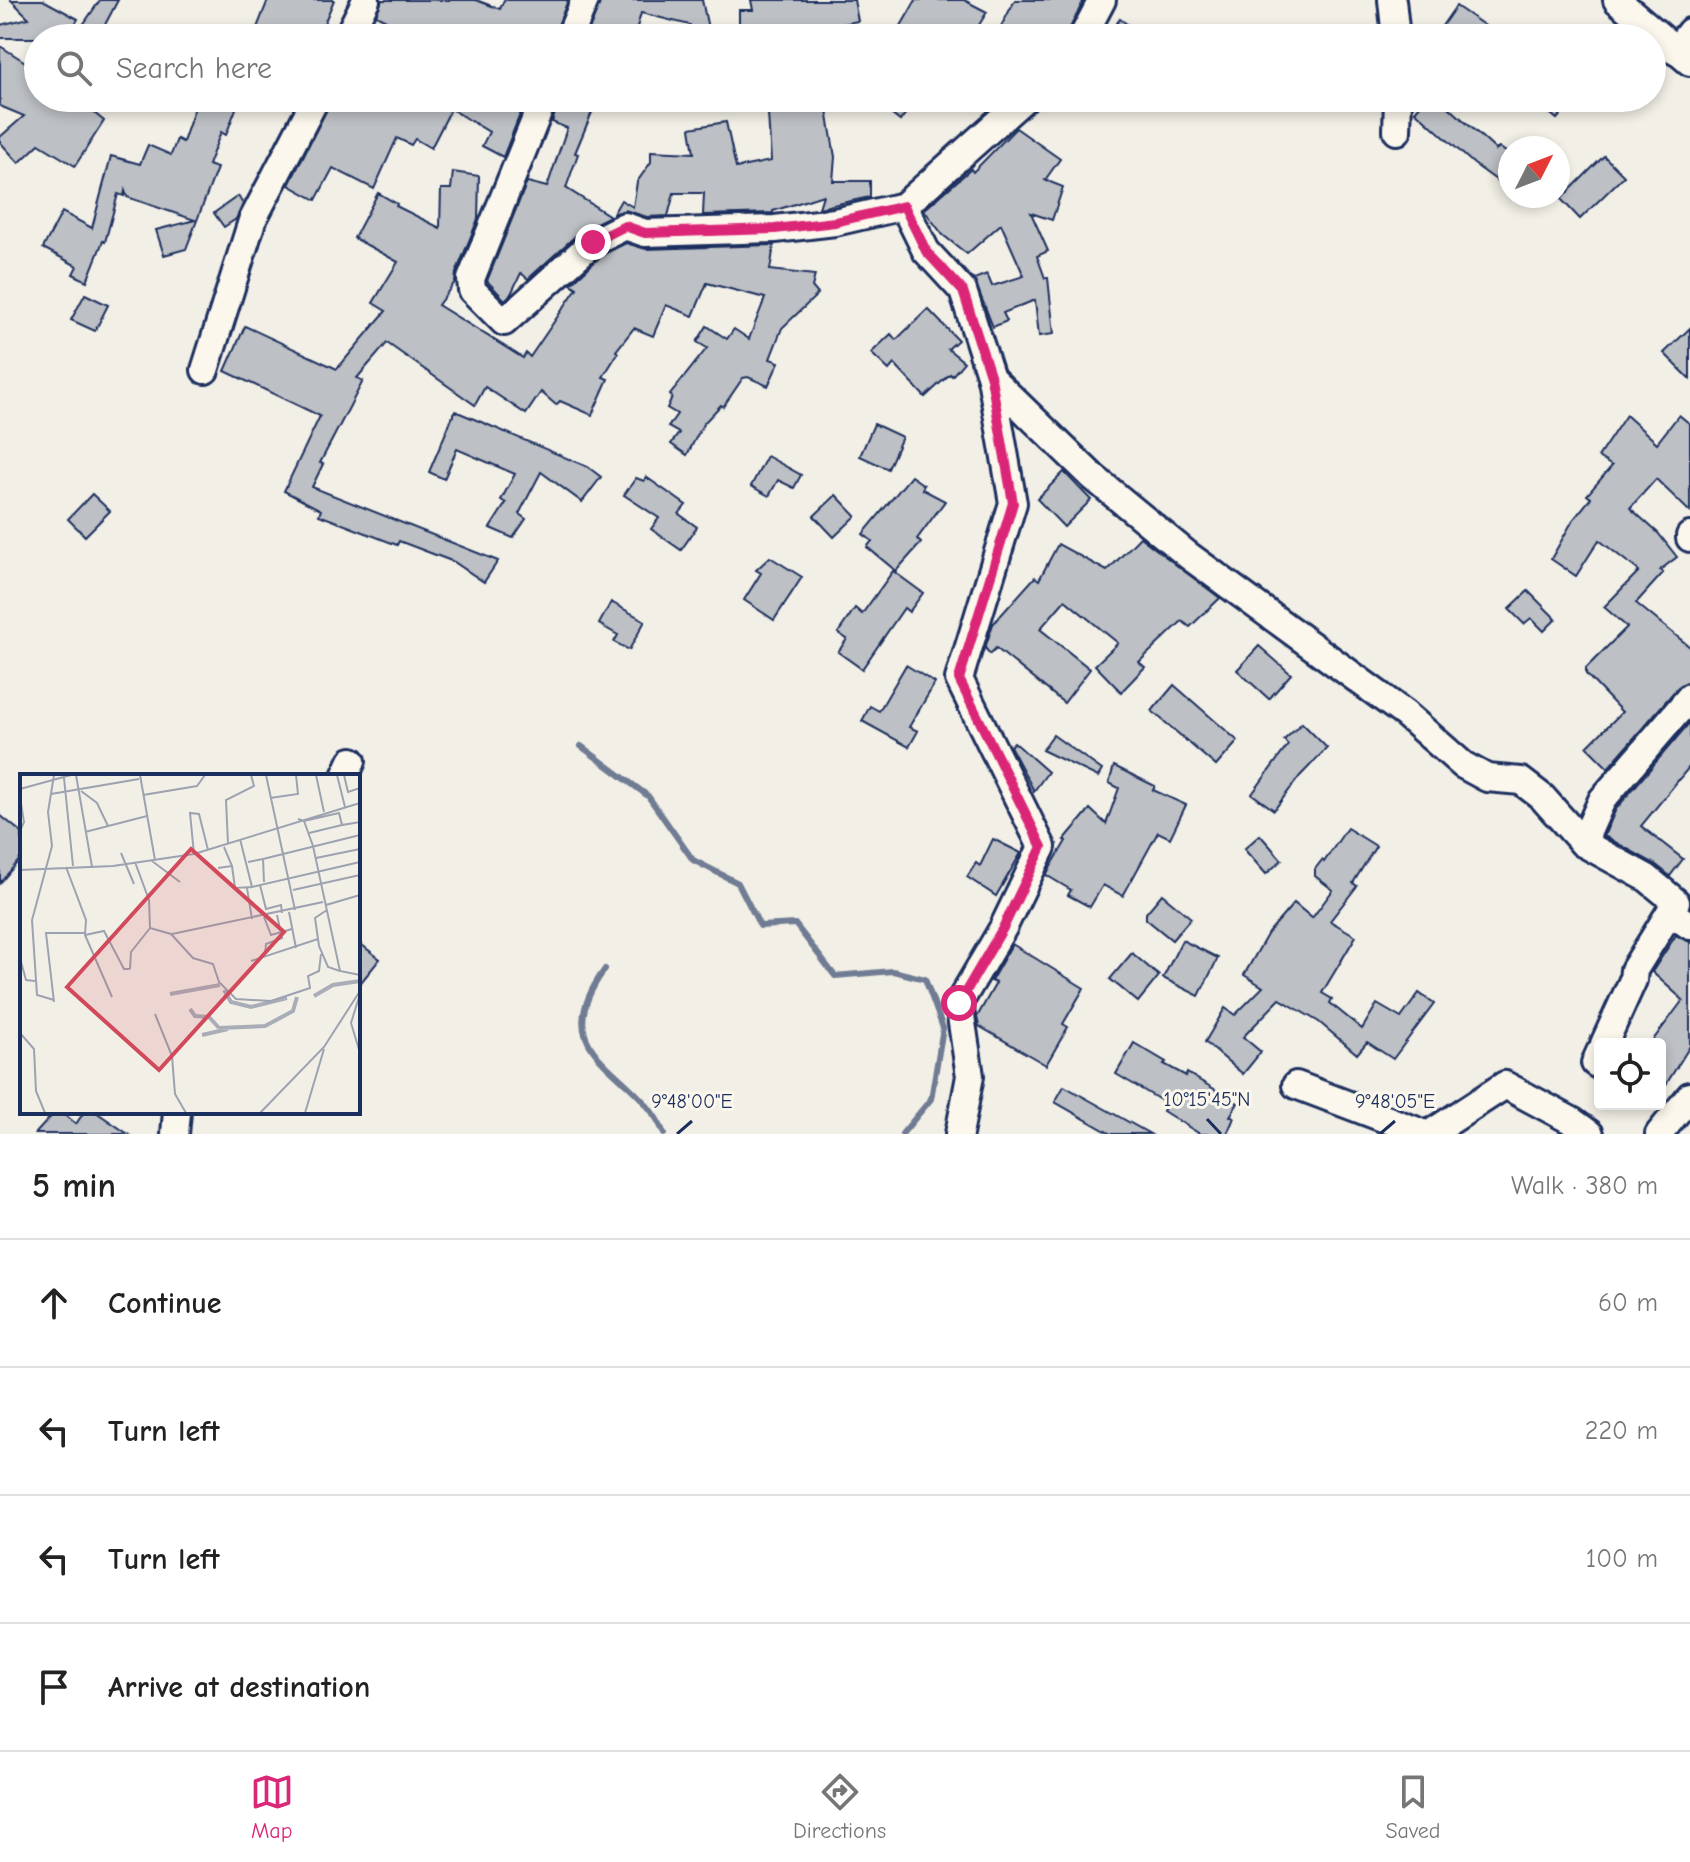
<!DOCTYPE html>
<meta charset="utf-8">
<style>
:root{--surface:#fff;--page:#f6f6f6;--text:#222;--muted:#767676;--line:#e0e0e0;--accent:#db2777}
body{margin:0;font-family:"Comic Neue",sans-serif;background:var(--page);color:var(--text)}
.controls{position:absolute;right:24px;bottom:24px;display:grid;overflow:hidden;border-radius:8px;box-shadow:0 4px 12px #0003}
.controls button{width:72px;height:72px;display:grid;place-items:center;padding:0;border:0;border-bottom:2px solid var(--line);background:var(--surface);color:var(--text);font:40px sans-serif}
.compass{position:absolute;left:1498px;top:136px;width:72px;height:72px;border-radius:50%;background:var(--surface);box-shadow:0 4px 12px #0003;rotate:48deg}
.stop{position:absolute;width:24px;height:24px;margin:-18px;border:6px solid #db2777;border-radius:50%;background:#fff}
.stop.end{background:#db2777;border-color:#fff;box-shadow:0 2px 8px #0008}
.list{margin:0;padding:0;list-style:none}
h2{display:flex;justify-content:space-between;align-items:center;height:104px;margin:0;padding:0 32px;font-size:34px}
h2 small{font-size:26px;font-weight:400;color:var(--muted)}
.list li{display:grid;grid-template-columns:52px 1fr auto;gap:24px;align-items:center;box-sizing:border-box;height:128px;padding:0 32px;border-top:2px solid var(--line)}
.list b{display:block;font-size:30px;white-space:nowrap}
.list em{font-size:26px;font-style:normal;color:var(--muted)}
.icon{flex:none;width:44px;height:44px;fill:none;stroke:currentColor;stroke-width:2;stroke-linecap:round;stroke-linejoin:round}
.map{position:relative;flex:none;width:1690px;height:1134px;overflow:hidden}
.search{position:absolute;background:var(--surface);box-shadow:0 4px 12px #0003;left:24px;right:24px;top:24px;height:88px;display:flex;align-items:center;gap:20px;box-sizing:border-box;padding:0 28px;border-radius:44px;color:var(--muted);font-size:30px}
.sheet{height:616px;background:var(--surface)}
nav{display:flex;justify-content:space-around;align-items:center;box-sizing:border-box;height:112px;border-top:2px solid var(--line);background:var(--surface);font-size:22px;color:var(--muted)}
nav a{display:grid;justify-items:center;gap:4px}
nav .on{color:var(--accent)}
.map>svg:first-child{display:block}
</style>
<div class="map">
<svg width="1690" height="1134" viewBox="0 0 1690 1134">
<rect width="100%" height="100%" fill="#f2efe6"/>
<filter id="ink" filterUnits="userSpaceOnUse"><feTurbulence type="fractalNoise" baseFrequency=".0125" numOctaves="2"/><feDisplacementMap in="SourceGraphic" scale="16" xChannelSelector="R" yChannelSelector="G"/><feConvolveMatrix kernelMatrix="1 2 1 2 8 2 1 2 1" color-interpolation-filters="sRGB"/></filter>
<g filter="url(#ink)">
<g fill="none" stroke-linecap="round" stroke-linejoin="round">
<g stroke="#707b93" stroke-width="6">
<polyline points="581,746 648,796 693,860 738,883 760,926 795,924 835,976 893,971 925,979 943,1028 931,1099 902,1134"/>
<path d="M 605,969 C 540,1058 638,1066 664,1134"/>
</g>
</g>
<g fill="#bdc0c4" stroke="#1b2f5e" stroke-width="2">
<polygon points="11,0 43,0 78,19 67,38 0,38 0,25 29,18"/>
<polygon points="100,0 118,0 98,38 74,38"/>
<polygon points="268,0 334,0 318,38 253,38"/>
<polygon points="382,0 476,0 500,9 504,0 568,0 553,38 377,38 386,20 376,15"/>
<polygon points="601,0 702,0 710,38 693,38 690,25 641,13 634,38 586,38"/>
<polygon points="751,0 854,0 858,21 838,25 846,38 739,38 739,10 753,10"/>
<polygon points="916,0 964,0 987,12 971,38 894,38"/>
<polygon points="1015,0 1084,0 1065,38 1014,38 999,30"/>
<polygon points="1456,6 1503,38 1460,38 1442,26"/>
<polygon points="1120,19 1146,38 1106,38"/>
<polygon points="0,46 38,70 38,98 76,98 104,121 75,166 39,144 19,163 0,142 0,137 24,116 0,106"/>
<polygon points="198,98 240,98 226,135 221,132 208,165 217,168 186,249 164,255 156,230 195,220 127,197 125,191 124,196 118,194 105,242 103,241 87,281 73,274 77,266 43,248 62,212 92,228 111,156 140,164 148,145 171,155 177,139 183,142"/>
<polygon points="332,98 523,98 526,99 503,157 482,146 489,132 451,109 431,148 415,139 411,145 397,138 374,189 333,168 316,200 289,185"/>
<polygon points="560,98 598,98 575,153 578,154 566,188 610,216 582,230 528,279 521,273 511,294 505,300 487,281 527,182 547,187 567,128 552,122"/>
<polygon points="767,98 825,98 835,157 833,181 870,181 870,197 819,208 823,195 773,211 773,213 703,215 704,193 674,193 668,216 647,217 625,210 613,214 621,200 633,207 637,182 651,162 651,151 694,153 690,128 726,122 736,168 771,161"/>
<polygon points="870,98 917,98 900,121"/>
<polygon points="1426,98 1439,98 1496,150 1499,147 1510,155 1510,190 1474,164 1415,111"/>
<polygon points="1531,98 1575,98 1557,119"/>
<polygon points="1016,128 1060,159 1045,180 1063,187 1052,220 1031,213 1048,251 1037,256 1045,278 1048,278 1054,334 1039,336 1035,300 1003,313 1007,321 993,327 974,279 987,274 992,286 1024,276 1001,224 967,254 943,235 924,210 971,169 973,172"/>
<polygon points="1604,156 1624,176 1580,219 1561,199"/>
<polygon points="453,172 479,176 478,219 456,273 455,282 438,305 523,358 526,353 530,357 577,288 571,284 602,255 626,243 646,249 774,245 770,270 815,275 812,287 818,294 782,328 770,359 779,362 768,386 748,377 743,378 723,407 721,405 703,424 687,455 671,444 679,433 668,427 677,414 667,408 672,397 670,395 707,348 697,342 707,326 727,339 734,329 749,339 765,298 707,283 693,316 666,305 653,336 634,328 616,351 618,353 603,377 608,379 592,415 560,401 556,405 541,392 526,414 485,387 475,405 387,343 357,378 363,381 320,463 323,464 312,487 498,561 484,582 454,562 399,541 397,545 319,515 321,510 284,491 320,416 225,371 245,326 337,369 386,311 373,303 398,262 354,238 378,193 397,204 396,206 440,228 441,189 451,189"/>
<polygon points="238,196 243,204 236,219 224,227 214,213"/>
<polygon points="85,294 108,305 95,331 71,320"/>
<polygon points="928,309 958,340 948,349 964,362 952,376 950,374 925,397 894,364 889,370 871,353 891,334 896,340"/>
<polygon points="1690,328 1690,379 1664,353"/>
<polygon points="455,411 588,467 601,477 582,502 541,472 519,514 526,519 513,538 490,528 506,503 501,500 515,474 457,449 444,479 429,472"/>
<polygon points="1626,415 1657,443 1679,415 1690,424 1690,512 1656,479 1630,508 1658,533 1677,557 1660,570 1663,573 1636,603 1690,647 1690,681 1678,687 1608,768 1587,747 1622,712 1586,674 1586,668 1627,627 1604,607 1639,571 1599,540 1576,576 1551,559 1573,520 1591,498 1587,495 1612,466 1598,457"/>
<polygon points="874,424 902,437 888,469 860,456"/>
<polygon points="767,456 801,475 794,488 778,480 769,496 751,486"/>
<polygon points="1064,472 1091,500 1064,527 1037,499"/>
<polygon points="911,476 924,485 922,489 945,501 917,539 921,543 896,571 867,547 872,541 863,534"/>
<polygon points="646,477 686,505 679,514 697,527 681,550 651,529 659,518 624,495 636,478 644,481"/>
<polygon points="92,494 110,511 85,536 68,519"/>
<polygon points="836,495 856,516 834,537 814,516"/>
<polygon points="1140,537 1220,598 1190,627 1182,621 1139,662 1145,667 1121,692 1095,665 1118,643 1065,600 1040,629 1090,669 1064,703 996,648 990,654 985,648 993,624 1035,577 1039,580 1058,544 1107,571"/>
<polygon points="770,557 802,577 774,620 744,600 761,573 756,570"/>
<polygon points="893,571 923,593 909,612 904,608 862,669 838,652 847,639 838,633 855,608 862,614"/>
<polygon points="1528,591 1556,619 1544,631 1531,618 1524,624 1509,609"/>
<polygon points="611,602 645,621 629,650 614,642 618,635 599,624"/>
<polygon points="1259,646 1291,674 1269,699 1237,670"/>
<polygon points="906,665 935,683 909,727 918,731 909,747 862,721 870,706 879,711"/>
<polygon points="1174,685 1238,741 1216,766 1152,711"/>
<polygon points="1690,722 1690,766 1641,826 1683,859 1670,876 1655,864 1604,836 1616,809"/>
<polygon points="1302,723 1327,748 1300,776 1274,810 1252,794 1288,745 1284,740"/>
<polygon points="1053,735 1102,770 1098,777 1042,750"/>
<polygon points="1014,742 1048,772 1034,791 1010,746"/>
<polygon points="1114,766 1155,786 1153,790 1186,805 1170,838 1158,832 1123,896 1103,885 1090,907 1068,895 1071,890 1046,875 1066,841 1064,840 1090,809 1106,824 1119,788 1109,783"/>
<polygon points="0,815 22,833 22,857 0,883"/>
<polygon points="1347,828 1376,846 1353,883 1357,886 1330,921 1356,936 1322,993 1332,999 1330,1003 1362,1029 1377,1004 1401,1018 1419,993 1434,1004 1393,1059 1367,1042 1357,1054 1319,1022 1280,999 1243,1037 1261,1052 1243,1074 1205,1042 1225,1008 1235,1015 1263,987 1244,975 1268,933 1294,903 1312,918 1333,890 1315,876 1315,869 1322,860 1324,862"/>
<polygon points="1260,835 1282,860 1266,874 1244,849"/>
<polygon points="993,839 1021,853 996,896 967,877 976,863 980,866"/>
<polygon points="1162,894 1191,918 1172,940 1146,919 1146,913"/>
<polygon points="1676,935 1690,942 1690,1046 1660,1094 1660,1044 1650,1044 1683,1000 1652,972"/>
<polygon points="1182,940 1218,958 1199,996 1163,978"/>
<polygon points="358,942 380,959 358,986"/>
<polygon points="1012,944 1084,988 1063,1024 1068,1027 1046,1065 979,1026 977,1017 996,983 991,981"/>
<polygon points="1132,953 1159,976 1138,1002 1110,979"/>
<polygon points="1134,1043 1166,1062 1164,1064 1186,1076 1187,1073 1238,1103 1230,1116 1234,1118 1227,1134 1200,1134 1163,1111 1167,1104 1116,1074"/>
<polygon points="1064,1086 1150,1134 1111,1134 1055,1102"/>
<polygon points="55,1112 62,1112 76,1124 84,1112 96,1112 128,1134 35,1134"/>
</g>
<g fill="none" stroke-linecap="round" stroke-linejoin="round">
<defs>
<g id="minor">
<polyline points="1392,0 1396,38"/>
<polyline points="1617,0 1690,62"/>
<polyline points="347,38 366,0"/>
<polyline points="569,38 585,0"/>
<polyline points="1082,38 1102,0"/>
<polyline points="1675,51 1690,32"/>
<polyline points="544,98 471,279 472,290 504,322 593,242 625,226 645,233 775,229 835,222 904,206"/>
<polyline points="1397,131 1398,98"/>
<polyline points="205,370 252,221 316,98"/>
<polyline points="991,378 1093,477 1189,556 1405,714 1463,765 1487,778 1521,781 1542,797 1583,843 1647,878 1676,902 1670,912 1690,926"/>
<polyline points="1690,536 1690,538"/>
<polyline points="345,776 352,761"/>
<polyline points="1583,843 1602,800 1690,697"/>
<polyline points="1604,1044 1633,980 1634,970 1670,912"/>
<polyline points="1600,1052 1595,1063 1600,1066"/>
<polyline points="1296,1085 1425,1134"/>
<polyline points="175,1134 177,1112"/>
<polyline points="959,1134 970,1076 959,1003 1003,928 1042,847 959,679 1013,503 991,378 963,291 926,251 904,206 1025,98"/>
<polyline points="1430,1134 1505,1085 1572,1121 1590,1134"/>
<polyline points="1659,1134 1690,1096"/>
</g>
</defs>
<use href="#minor" stroke="#1b2f5e" stroke-width="32"/>
<use href="#minor" stroke="#fbf7ec" stroke-width="26"/>
</g>
</g>
<g fill="none" stroke-linecap="round" stroke-linejoin="round" filter="url(#ink)">
<polyline stroke="#db2777" stroke-width="10" points="593,242 625,226 645,233 775,229 835,222 904,206 926,251 963,291 991,378 1013,503 959,679 1042,847 1003,928 959,1003"/>
</g>
<path fill="none" stroke="#1b2f5e" stroke-width="3" d="M 1207,1119 L 1221,1134M 677,1134 L 692,1121M 1380,1134 L 1395,1121"/>
<g transform="translate(20 774)">
<rect width="340" height="340" fill="#f2efe6"/>
<path fill="none" stroke="#a9adb7" stroke-width="4" d="M 204,216 L 211,228 L 231,233 L 267,224M 150,220 L 200,211M 294,222 L 313,211 L 340,207M 170,235 L 175,242 L 189,243 L 199,254M 199,254 L 245,252 L 273,237 L 277,223M 182,261 L 208,255"/>
<path fill="none" stroke="#9ca2b0" stroke-width="2" d="M 34,1 L 28,38 L 32,72 L 12,146 L 17,221 L 34,226M 56,1 L 72,93M 120,1 L 135,86M 246,1 L 275,136M 296,1 L 304,38M 317,1 L 325,33M 324,1 L 328,18 L 340,14M 44,4 L 53,92M 0,15 L 51,1M 61,17 L 77,29 L 88,52M 31,20 L 119,5M 123,21 L 177,12 L 185,1M 0,23 L 4,48 L 0,57M 250,24 L 278,20 L 276,1M 278,45 L 284,47 L 293,72 L 320,197 L 340,201M 284,47 L 319,39 L 322,51 L 340,48M 65,58 L 127,42M 289,59 L 322,51M 220,65 L 232,113 L 340,88M 208,70 L 206,26 L 234,12 L 231,1M 101,79 L 114,110M 174,80 L 170,39 L 179,40 L 188,76M 296,84 L 340,75M 243,85 L 340,61M 132,87 L 160,108M 115,88 L 129,126 L 130,154 L 151,160 L 173,184 L 193,190 L 199,208 L 216,225 L 251,227 L 290,214 L 288,202 L 299,197 L 301,180M 228,88 L 243,85 L 244,108M 212,92 L 215,114 L 232,113M 46,93 L 66,146 L 65,161 L 92,223M 198,94 L 212,92 L 204,73M 0,96 L 93,92 L 174,80 L 340,29M 240,111 L 246,135 L 261,131 L 262,139M 227,114 L 232,145M 273,116 L 340,101M 306,131 L 340,121M 307,136 L 295,144 L 299,172 L 308,193 L 320,197M 269,138 L 276,174M 244,143 L 251,161 L 272,155M 152,160 L 303,128M 65,161 L 84,157 L 104,195 L 110,195M 245,180 L 246,170 L 262,164 L 257,141M 0,184 L 6,206 L 15,207M 231,187 L 298,165M 110,195 L 111,178 L 130,154M 340,220 L 331,249 L 340,279M 34,228 L 26,159 L 65,159M 135,240 L 152,282 L 155,320 L 166,339M 0,259 L 14,275 L 16,317 L 25,339M 240,339 L 304,273 L 340,217M 285,339 L 304,275"/>
<path fill="#d1495b" fill-opacity="0.15" stroke="#d1495b" stroke-width="4" d="M 171,75 L 264,158 L 139,296 L 47,213 Z"/>
<rect width="340" height="340" fill="none" stroke="#1b2f5e" stroke-width="4"/>
</g>
<g font-size="20" text-anchor="middle" fill="#1b2f5e" stroke="#fbf7ec" stroke-width="6" stroke-linejoin="round" paint-order="stroke">
<text x="1207" y="1106">10°15'45"N</text>
<text x="692" y="1108">9°48'00"E</text>
<text x="1395" y="1108">9°48'05"E</text>
</g>
</svg>
<div class="controls">
<button><svg class="icon" aria-label="locate" viewBox="0 0 24 24"><circle cx="12" cy="12" r="6"/><path d="M12 2v4M12 18v4M2 12h4M18 12h4"/></svg></button>
</div>
<svg class="compass" viewBox="-18 -18 36 36"><path d="M0-13l5 13h-10z" fill="#e53935"/><path d="M0 13l5-13h-10z" fill="#767676"/></svg>
<div class="stop" style="left:959px;top:1003px"></div>
<div class="stop end" style="left:593px;top:242px"></div>
<div class="search"><svg class="icon" aria-label="search" viewBox="0 0 24 24"><circle cx="10" cy="10" r="6"/><path d="M15 15l6 6"/></svg>Search here</div>
</div>
<section class="sheet">
<h2>5 min<small>Walk · 380 m</small></h2>
<ul class="list">
<li><svg class="icon" aria-label="ahead" viewBox="0 0 24 24"><path d="M12 20V5M6 11l6-6 6 6"/></svg><div><b>Continue</b></div><em>60 m</em></li>
<li><svg class="icon" aria-label="left" viewBox="0 0 24 24"><path d="M17 20v-9H6M10 6l-5 5 5 5"/></svg><div><b>Turn left</b></div><em>220 m</em></li>
<li><svg class="icon" aria-label="left" viewBox="0 0 24 24"><path d="M17 20v-9H6M10 6l-5 5 5 5"/></svg><div><b>Turn left</b></div><em>100 m</em></li>
<li><svg class="icon" aria-label="arrive" viewBox="0 0 24 24"><path d="M6 21V4h12l-3 4 3 4H6"/></svg><div><b>Arrive at destination</b></div></li>
</ul>
</section>
<nav>
<a class="on"><svg class="icon" aria-label="map" viewBox="0 0 24 24"><path d="M3 6l6-2 6 2 6-2v14l-6 2-6-2-6 2zM9 4v14M15 6v14"/></svg>Map</a>
<a><svg class="icon" aria-label="directions" viewBox="0 0 24 24"><path d="M12 3l9 9-9 9-9-9zM9 14v-3h6M13 9l2 2-2 2"/></svg>Directions</a>
<a><svg class="icon" aria-label="saved" viewBox="0 0 24 24"><path d="M7 4h10v16l-5-4-5 4z"/></svg>Saved</a>
</nav>
